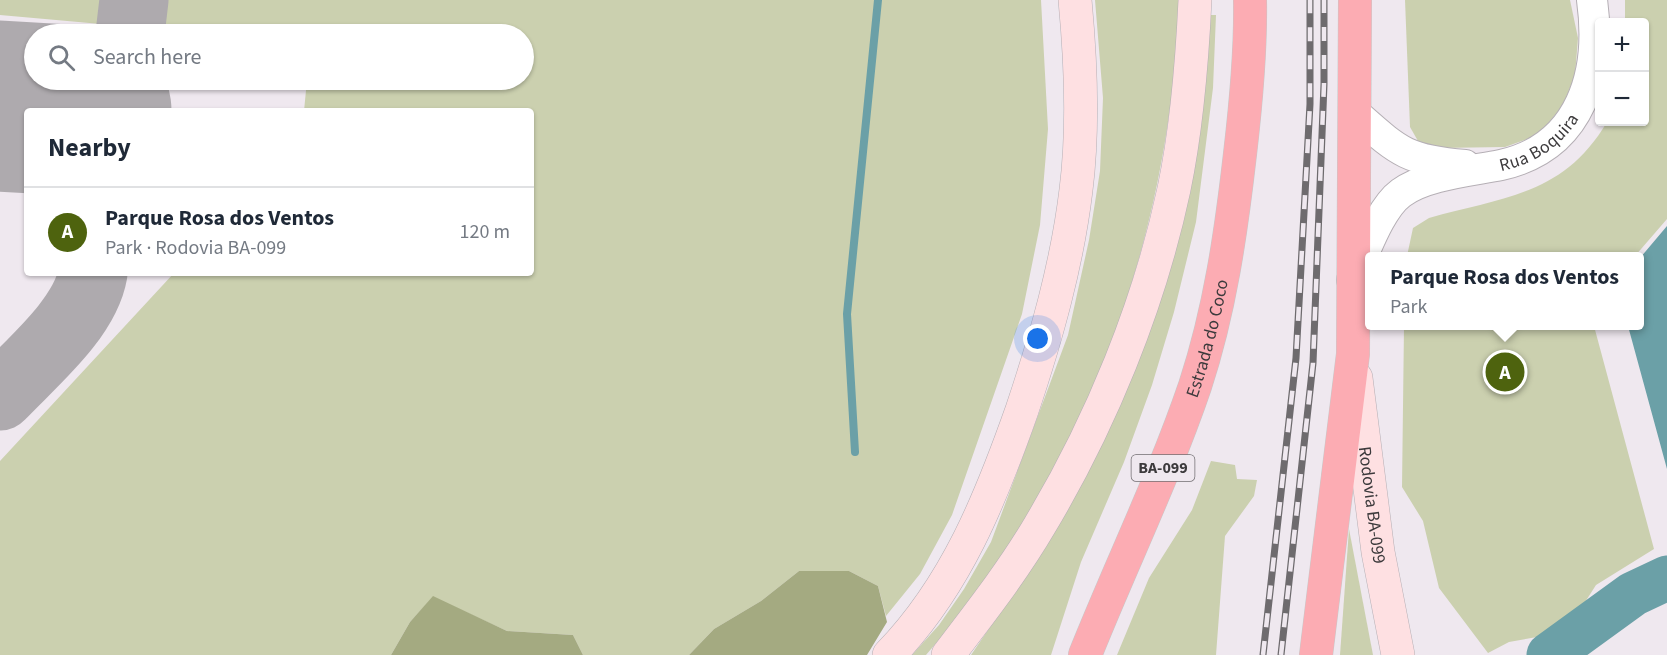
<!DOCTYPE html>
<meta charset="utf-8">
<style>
:root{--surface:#fff;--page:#f2f2f3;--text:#1f2937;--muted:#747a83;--line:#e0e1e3;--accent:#4e630e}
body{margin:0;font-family:"Source Sans 3",sans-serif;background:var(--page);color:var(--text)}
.controls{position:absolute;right:18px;top:18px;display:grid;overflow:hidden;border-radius:6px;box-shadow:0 2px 4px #0004}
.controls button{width:54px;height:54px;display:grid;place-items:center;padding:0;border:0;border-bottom:2px solid var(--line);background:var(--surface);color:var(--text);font:30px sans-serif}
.you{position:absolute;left:1038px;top:339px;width:21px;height:21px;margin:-15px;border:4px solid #fff;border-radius:50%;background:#1a73e8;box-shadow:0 0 0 9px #1a73e833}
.badge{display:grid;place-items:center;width:39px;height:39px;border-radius:50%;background:var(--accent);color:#fff;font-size:20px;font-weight:700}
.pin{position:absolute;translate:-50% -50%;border:3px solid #fff;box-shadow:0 2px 6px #0006}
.popup{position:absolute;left:1365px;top:252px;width:279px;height:78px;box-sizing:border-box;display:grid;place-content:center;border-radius:6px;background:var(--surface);filter:drop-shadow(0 2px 4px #0005);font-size:20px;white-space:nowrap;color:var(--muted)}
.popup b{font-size:22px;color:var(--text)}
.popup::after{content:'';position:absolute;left:50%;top:100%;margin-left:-12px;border:12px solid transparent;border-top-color:var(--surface)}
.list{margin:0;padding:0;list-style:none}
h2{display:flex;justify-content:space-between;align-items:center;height:78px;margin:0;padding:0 24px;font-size:26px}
h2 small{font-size:20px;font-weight:400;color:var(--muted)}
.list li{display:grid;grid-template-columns:39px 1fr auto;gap:18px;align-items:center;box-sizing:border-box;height:90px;padding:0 24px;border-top:2px solid var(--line)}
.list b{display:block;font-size:22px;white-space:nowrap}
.list p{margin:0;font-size:20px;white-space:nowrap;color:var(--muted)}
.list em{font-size:20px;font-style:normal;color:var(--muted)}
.icon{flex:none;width:33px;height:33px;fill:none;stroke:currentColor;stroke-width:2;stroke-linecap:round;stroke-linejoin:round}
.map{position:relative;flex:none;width:1667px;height:655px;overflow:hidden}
.search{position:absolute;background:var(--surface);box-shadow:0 2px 4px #0004;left:24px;top:24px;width:510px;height:66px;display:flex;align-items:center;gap:15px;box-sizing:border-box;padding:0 21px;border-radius:33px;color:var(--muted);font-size:22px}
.panel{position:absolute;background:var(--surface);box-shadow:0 2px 4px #0004;left:24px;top:108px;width:510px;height:168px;border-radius:6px}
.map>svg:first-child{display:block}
</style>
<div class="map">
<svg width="1667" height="655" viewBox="0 0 1667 655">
<rect width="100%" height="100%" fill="#efe8ef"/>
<g fill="#cbd0af">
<polygon points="0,0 118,0 115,20 112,25 0,15"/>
<polygon points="147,0 1041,0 1048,129 1040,225 1022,314 952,515 920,574 886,616 878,586 849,571 799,571 761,601 714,629 689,655 583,655 573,635 507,631 433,597 410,622 391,655 0,655 0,461 174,273 531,273 531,111 304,111 307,80 524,80 524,34 243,34 149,26 145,21"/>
<path d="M 1095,0 L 1181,0 C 1181,36 1175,72 1170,108 C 1143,310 1060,501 926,655 L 912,655 L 939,625 L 964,589 L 991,542 L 1068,335 L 1089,240 L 1100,171 L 1103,98 Z"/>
<polygon points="1405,0 1570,0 1578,38 1575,75 1563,105 1539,135 1505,147 1438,148 1418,141 1410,127"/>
<path d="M 1625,0 L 1667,0 L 1667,219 L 1635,256 L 1407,256 L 1413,228 L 1429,218 C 1504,197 1564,195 1607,122 L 1644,122 L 1644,22 L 1625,22 Z"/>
<polygon points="1209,15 1216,15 1213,88 1196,222 1174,312 1152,385 1124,462 1081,562 1051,655 971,655 1050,539 1097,455 1129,382"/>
<polygon points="1404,326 1594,326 1654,549 1596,585 1566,632 1509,642 1488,653 1439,588 1423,521 1402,487"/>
<polygon points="1211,461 1235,465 1237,479 1257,480 1254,496 1225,536 1216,655 1117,655 1149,578 1192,510"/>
<polygon points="1349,529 1373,655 1340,655"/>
</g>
<g fill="#a4aa81">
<polygon points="799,571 849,571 878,586 887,622 867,655 689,655 714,629 761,601"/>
<polygon points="433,596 507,631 573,635 583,655 391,655 410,622"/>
</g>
<polygon fill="#6ba0a7" points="1667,226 1667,469 1628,326 1640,326 1640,258"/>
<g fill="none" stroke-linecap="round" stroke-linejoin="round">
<polyline stroke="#6ba0a7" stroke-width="8" points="855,452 847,314 878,0"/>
<polyline stroke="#6ba0a7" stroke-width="45" points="1549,655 1633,594 1667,578"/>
<g stroke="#aeaaae" stroke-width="69">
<polyline points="130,34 134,0"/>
<polyline points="0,111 27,123"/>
<polyline points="109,111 117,102 124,80"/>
<path d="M 0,396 C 31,363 85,319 93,273"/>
</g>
<polyline stroke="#aeaaae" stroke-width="171" points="0,106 86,111"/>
<defs>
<g id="tertiary">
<path d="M 1356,114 C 1399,152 1406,160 1465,165"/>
<path id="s1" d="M 1352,280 C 1364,256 1379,209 1401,193 C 1425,175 1471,171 1501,165 C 1582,147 1602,72 1592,0"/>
</g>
<g id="secondary">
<path id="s2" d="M 1356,378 L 1378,552 L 1398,655"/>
<path d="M 889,655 C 956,586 991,498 1022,410 C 1046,338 1067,265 1076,190 C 1084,127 1081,63 1075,0"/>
<path d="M 948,655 C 980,613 1013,571 1040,525 C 1101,423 1149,306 1174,189 C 1187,127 1192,64 1195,0"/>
</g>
<g id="trunk">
<path id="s3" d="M 1085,655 C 1121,565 1164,477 1195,386 C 1220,310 1231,233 1240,154 C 1246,103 1251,51 1250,0"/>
<polyline points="1316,655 1353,354 1355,0"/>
</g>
</defs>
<use href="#tertiary" stroke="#b5afb5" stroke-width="32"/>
<use href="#secondary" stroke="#b5afb5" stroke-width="34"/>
<use href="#trunk" stroke="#c8c8c8" stroke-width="34"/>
<use href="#tertiary" stroke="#fff" stroke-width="30"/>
<use href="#secondary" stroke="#fee0e2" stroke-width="33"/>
<use href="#trunk" stroke="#fcacb3" stroke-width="33"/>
<defs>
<g id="rail">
<polyline points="1263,655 1296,358 1310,104 1310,0"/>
<polyline points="1281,655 1313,363 1324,84 1324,0"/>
</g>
</defs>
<use href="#rail" stroke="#6e6b6e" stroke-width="7"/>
<use href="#rail" stroke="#efe8ef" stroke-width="4.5" stroke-dasharray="14" stroke-linecap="butt"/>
</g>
<g text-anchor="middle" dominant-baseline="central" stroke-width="4.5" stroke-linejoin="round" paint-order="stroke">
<rect fill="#efe8ef" stroke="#726e72" stroke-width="1.5" x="1131.5" y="455" width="63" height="26" rx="4.5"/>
<g font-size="16" font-weight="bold" fill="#3c3a3c">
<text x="1163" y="468">BA-099</text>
</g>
<g font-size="18" fill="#3c3a3c" stroke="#efe8ef">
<text stroke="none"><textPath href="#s1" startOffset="250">Rua Boquira</textPath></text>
<text stroke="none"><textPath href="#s3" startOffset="340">Estrada do Coco</textPath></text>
<text stroke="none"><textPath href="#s2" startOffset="128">Rodovia BA-099</textPath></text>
</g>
</g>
</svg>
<div class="controls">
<button>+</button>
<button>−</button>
</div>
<div class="you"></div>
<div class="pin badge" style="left:1505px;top:372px">A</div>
<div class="popup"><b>Parque Rosa dos Ventos</b>Park</div>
<div class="search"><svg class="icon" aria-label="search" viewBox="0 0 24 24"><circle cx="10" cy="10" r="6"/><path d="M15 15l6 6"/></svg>Search here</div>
<section class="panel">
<h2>Nearby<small></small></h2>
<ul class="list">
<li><span class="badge">A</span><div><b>Parque Rosa dos Ventos</b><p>Park · Rodovia BA-099</p></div><em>120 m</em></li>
</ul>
</section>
</div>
